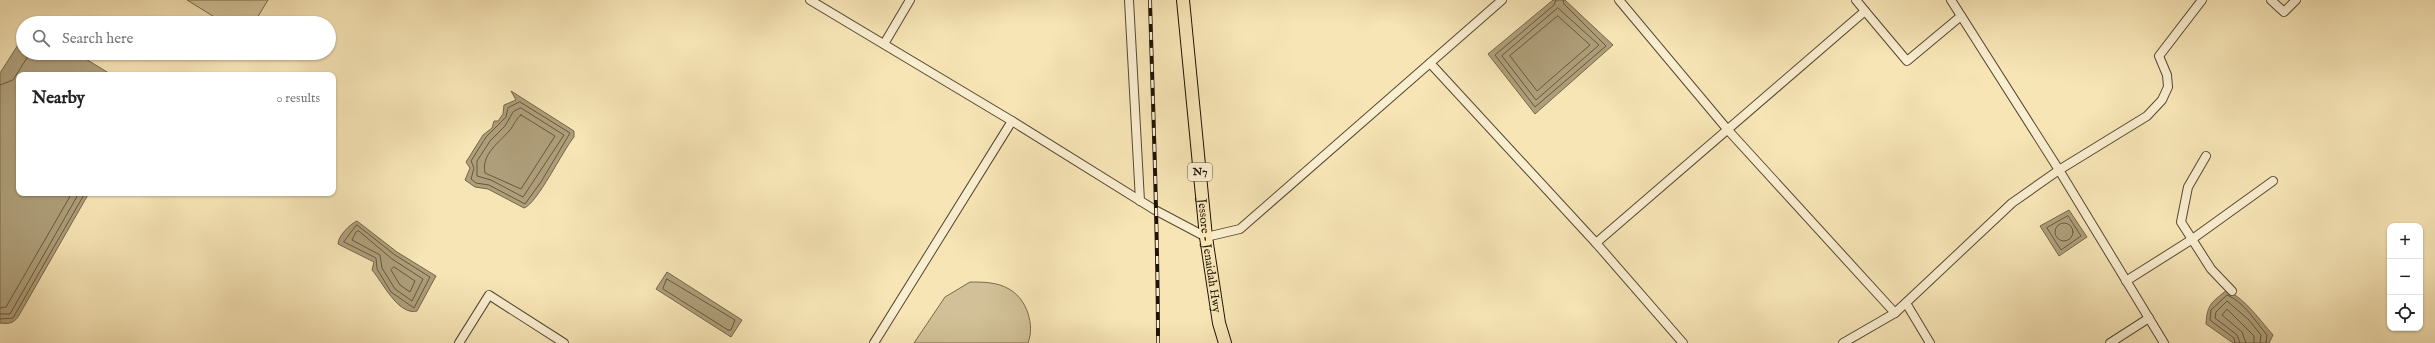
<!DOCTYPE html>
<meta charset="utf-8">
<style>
:root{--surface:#fff;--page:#f6f6f6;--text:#222;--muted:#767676;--line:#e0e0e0}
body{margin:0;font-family:"IM FELL English",serif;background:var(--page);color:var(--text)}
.controls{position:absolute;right:12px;bottom:12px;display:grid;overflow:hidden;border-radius:8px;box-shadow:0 1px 3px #0004}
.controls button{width:36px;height:36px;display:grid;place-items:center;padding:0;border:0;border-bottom:1px solid var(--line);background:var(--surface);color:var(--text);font:20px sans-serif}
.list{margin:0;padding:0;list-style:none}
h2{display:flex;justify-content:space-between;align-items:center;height:52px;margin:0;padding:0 16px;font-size:17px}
h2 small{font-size:13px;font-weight:400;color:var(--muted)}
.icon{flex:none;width:22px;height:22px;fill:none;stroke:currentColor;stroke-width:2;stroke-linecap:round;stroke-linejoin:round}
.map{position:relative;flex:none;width:2435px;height:343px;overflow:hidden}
.search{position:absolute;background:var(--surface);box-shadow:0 1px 3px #0004;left:16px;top:16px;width:320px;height:44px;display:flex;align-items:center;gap:10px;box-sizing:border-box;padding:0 14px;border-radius:22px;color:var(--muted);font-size:15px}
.panel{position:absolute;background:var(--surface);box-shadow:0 1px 3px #0004;left:16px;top:72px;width:320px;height:124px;border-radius:8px}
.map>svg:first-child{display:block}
</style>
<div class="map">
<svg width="2435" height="343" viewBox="0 0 2435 343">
<rect width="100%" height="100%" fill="#f7e5b6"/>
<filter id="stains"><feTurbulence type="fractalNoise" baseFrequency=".005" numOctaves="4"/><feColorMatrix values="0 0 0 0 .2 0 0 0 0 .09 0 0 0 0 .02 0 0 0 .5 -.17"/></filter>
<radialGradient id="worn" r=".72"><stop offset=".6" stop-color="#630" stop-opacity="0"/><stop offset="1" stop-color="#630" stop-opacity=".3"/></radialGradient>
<g fill="#d2c198" stroke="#786a4e">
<polygon points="187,0 268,0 254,23 224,23"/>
<path d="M 970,282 C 983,282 997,282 1009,289 C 1027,299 1035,325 1028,343 L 914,343 L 945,297 Z"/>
</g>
<g fill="#ae9e79" stroke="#75664a">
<polygon points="1553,0 1565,0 1613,45 1535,114 1488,54"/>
<path d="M 23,37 L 23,53 L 76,53 L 112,75 L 19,75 L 19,193 L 89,193 L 22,310 C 16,321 13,325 0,323 L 0,73 Z"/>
<path d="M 511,91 L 574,131 L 574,137 C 563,150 537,204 524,208 L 488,189 L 475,187 L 465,180 L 470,168 L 466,162 L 483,135 L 492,128 L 494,121 L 498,121 L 503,114 L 504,105 L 516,100 Z"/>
<polygon points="2069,210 2087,237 2059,256 2040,226"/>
<path d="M 357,221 L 397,252 L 436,276 L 417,311 C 398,316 382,281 372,270 L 374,262 L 338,244 C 338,236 350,224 357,221 Z"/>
<polygon points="667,272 742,320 731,337 656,289"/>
<path d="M 2227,290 C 2246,300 2259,319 2273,335 L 2269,343 L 2233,343 L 2206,324 C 2207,304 2212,302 2227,290 Z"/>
</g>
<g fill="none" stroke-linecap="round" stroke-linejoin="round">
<g stroke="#66583e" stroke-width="1">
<polyline points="1556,0 1554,5 1495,55 1535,107 1606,46 1564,4 1563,0"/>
<polygon points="1558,8 1599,45 1536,100 1502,56"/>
<polygon points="1558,16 1590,45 1537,91 1510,56"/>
<polyline points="0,85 13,80 30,53"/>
<polygon points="520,102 570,133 541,182 525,204 489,185 476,183 471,179 474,168 471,161 486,137 506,117 508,108"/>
<polygon points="521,108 564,135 523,197 491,180 477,176 477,161 490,141 505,126 513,112"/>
<path d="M 521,115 L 555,136 L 521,189 L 485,173 C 481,154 499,143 510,130 C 514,125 517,117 521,115 Z"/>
<polygon points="2068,216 2081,236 2061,250 2047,228"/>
<circle cx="2064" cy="232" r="9"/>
<polygon points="357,225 395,255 430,277 414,308 391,292 377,269 376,258 344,242"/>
<polygon points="359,231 392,259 423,279 412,301 395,289 382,268 380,255 352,240 356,232"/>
<polygon points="394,267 415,281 410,292 400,285 391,270"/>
<polygon points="667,279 735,320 731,330 728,330 663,289"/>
<polyline points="0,308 6,307 72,193"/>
<polyline points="0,314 10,314 79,193"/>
<polyline points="0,319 13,318 85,193"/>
<path d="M 2235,343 L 2234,338 L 2210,320 L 2211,310 L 2227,295 C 2243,301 2256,322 2267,335 L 2266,343"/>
<polyline points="2240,343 2237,335 2215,318 2216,312 2227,301 2249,320 2261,335 2260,343"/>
<polyline points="2246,343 2242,332 2222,315 2227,309 2254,336 2254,343"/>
</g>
<defs>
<g id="minor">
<polyline points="810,0 1012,121 1155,210 1206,237 1240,229 1430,63"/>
<polyline points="1129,0 1140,201"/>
<polyline points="1502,0 1430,63 1596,243 1865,11 1856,0"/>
<polyline points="1619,0 1727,129 1895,313"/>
<polyline points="1951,0 2059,170 2164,343"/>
<polyline points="2271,0 2284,12 2296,0"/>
<polyline points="1865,11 1907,61 1961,16"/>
<polyline points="884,44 910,0"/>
<polyline points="2206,156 2188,187 2181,222 2211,269 2232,291"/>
<polyline points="1596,243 1683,343"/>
<polyline points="2126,281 2191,240 2273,181"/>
<polyline points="1906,303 1930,343"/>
<polyline points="459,343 489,295 564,343"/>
<polyline points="874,343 1012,121"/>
<polyline points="1843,343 1895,313 2012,203 2059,170 2147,116 2162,100 2168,87 2167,75 2159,56 2202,0"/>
<polyline points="2110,343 2149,318"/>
</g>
<g id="highway">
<path id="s1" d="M 1183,0 L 1206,237 L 1219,323 L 1225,343"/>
</g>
</defs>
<use href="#minor" stroke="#554830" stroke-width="10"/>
<use href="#highway" stroke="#1f1304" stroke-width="14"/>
<use href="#minor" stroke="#faeed0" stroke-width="8"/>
<use href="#highway" stroke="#f7e5b6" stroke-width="12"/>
<defs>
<path id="rail" d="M 1150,0 C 1153,114 1158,229 1158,343"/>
</defs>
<use href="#rail" stroke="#1f1304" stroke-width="4"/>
<use href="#rail" stroke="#faeed0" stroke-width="2.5" stroke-dasharray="8" stroke-linecap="butt"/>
</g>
<g text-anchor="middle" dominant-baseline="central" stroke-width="4" stroke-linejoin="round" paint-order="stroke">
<rect fill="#faeed0" stroke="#615541" stroke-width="1" x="1188" y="163" width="24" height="18" rx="3"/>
<g font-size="11" font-weight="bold" fill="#1f1304">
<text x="1200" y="172">N7</text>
</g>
<g font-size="12" fill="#1f1304" stroke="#faeed0">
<text stroke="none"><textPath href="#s1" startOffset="257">Jessore - Jenaidah Hwy</textPath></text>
</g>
</g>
<rect width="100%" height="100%" filter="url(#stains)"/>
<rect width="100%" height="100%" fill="url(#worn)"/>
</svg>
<div class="controls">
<button>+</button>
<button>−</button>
<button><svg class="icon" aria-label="locate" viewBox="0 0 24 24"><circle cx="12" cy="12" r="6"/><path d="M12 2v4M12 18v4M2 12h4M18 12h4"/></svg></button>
</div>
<div class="search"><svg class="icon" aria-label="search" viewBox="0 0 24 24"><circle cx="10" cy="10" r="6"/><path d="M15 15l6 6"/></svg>Search here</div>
<section class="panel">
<h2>Nearby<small>0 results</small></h2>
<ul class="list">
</ul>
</section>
</div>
